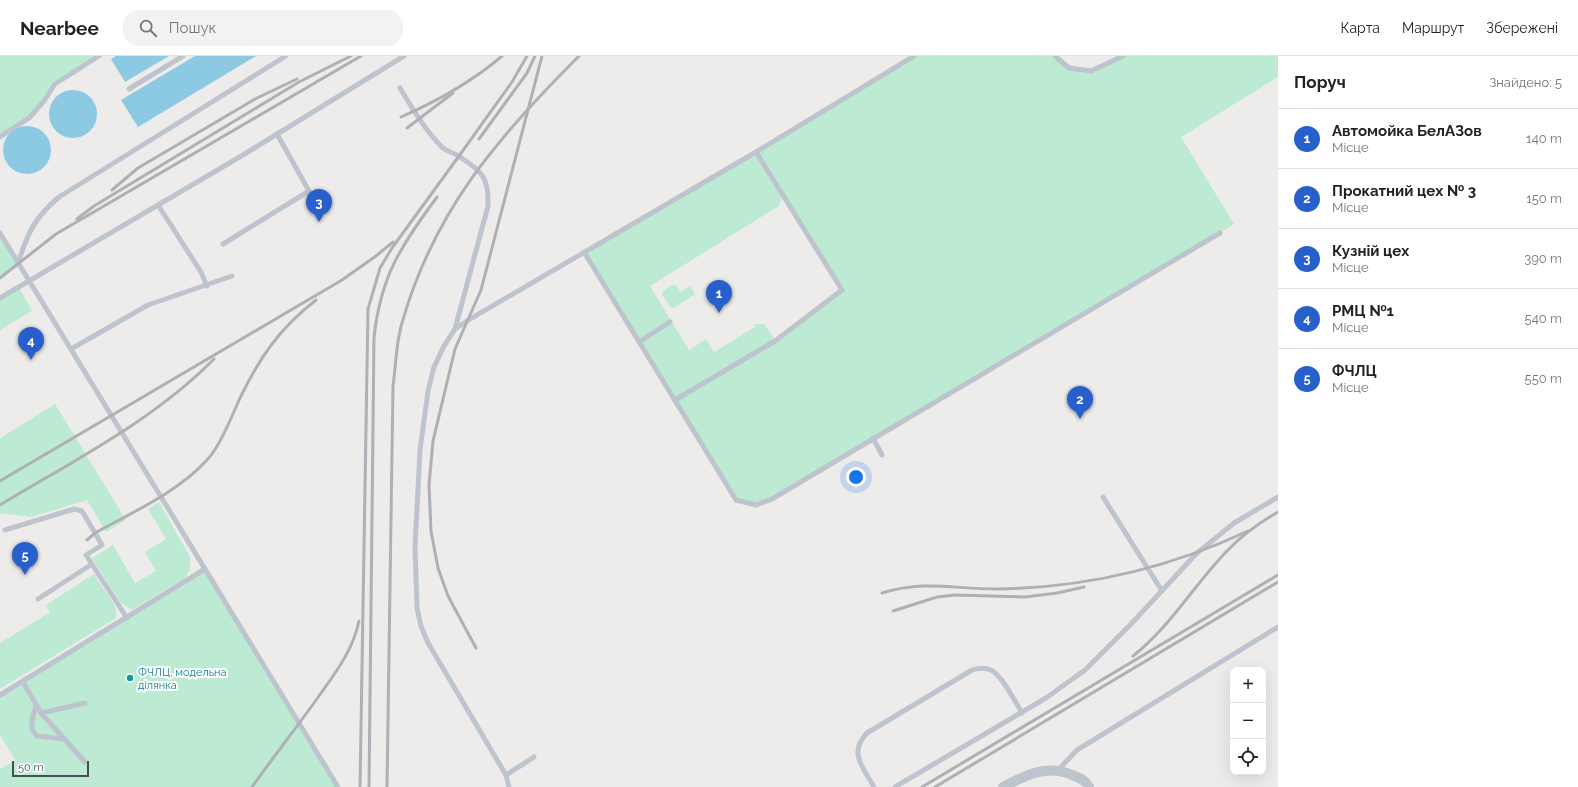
<!DOCTYPE html>
<html lang="uk">
<meta charset="utf-8">
<style>
:root{--surface:#fff;--page:#f2f2f2;--text:#222;--muted:#767676;--line:#e0e0e0;--accent:#2760cd}
body{margin:0;font-family:Raleway,sans-serif;background:var(--page);color:var(--text)}
.controls{position:absolute;right:12px;bottom:12px;display:grid;overflow:hidden;border-radius:8px;box-shadow:0 4px 16px #0002}
.controls button{width:36px;height:36px;display:grid;place-items:center;padding:0;border:0;border-bottom:1px solid var(--line);background:var(--surface);color:var(--text);font:20px sans-serif}
.scale{position:absolute;left:12px;bottom:10px;width:77px;box-sizing:border-box;padding-left:4px;border:2px solid #464d57;border-top:0;font-size:11px;line-height:14px;white-space:nowrap;color:#464d57;-webkit-text-stroke:3px #fff;paint-order:stroke}
.you{position:absolute;left:856px;top:421px;width:14px;height:14px;margin:-10px;border:3px solid #fff;border-radius:50%;background:#1a73e8;box-shadow:0 0 0 6px #1a73e833}
.badge{display:grid;place-items:center;width:26px;height:26px;border-radius:50%;background:var(--accent);color:#fff;font-size:13px;font-weight:700}
.pin{position:absolute;translate:-50% -33px;filter:drop-shadow(0 1px 2px #0008)}
.pin::after{content:'';position:absolute;top:21px;width:14px;height:12px;background:inherit;clip-path:polygon(0 0,100% 0,50% 100%)}
.list{margin:0;padding:0;list-style:none}
h2{display:flex;justify-content:space-between;align-items:center;height:52px;margin:0;padding:0 16px;font-size:17px}
h2 small{font-size:13px;font-weight:400;color:var(--muted)}
.list li{display:grid;grid-template-columns:26px 1fr auto;gap:12px;align-items:center;box-sizing:border-box;height:60px;padding:0 16px;border-top:1px solid var(--line)}
.list b{display:block;font-size:15px;white-space:nowrap}
.list p{margin:0;font-size:13px;white-space:nowrap;color:var(--muted)}
.list em{font-size:13px;font-style:normal;color:var(--muted)}
.icon{flex:none;width:22px;height:22px;fill:none;stroke:currentColor;stroke-width:2;stroke-linecap:round;stroke-linejoin:round}
.map{position:relative;flex:none;width:1278px;height:731px;overflow:hidden}
header{display:flex;align-items:center;gap:24px;box-sizing:border-box;height:56px;padding:0 20px;background:var(--surface);border-bottom:1px solid var(--line)}
header strong{font-size:19px}
nav{display:flex;gap:22px;margin-inline-start:auto;font-size:14px}
.search{width:280px;height:36px;background:var(--page);display:flex;align-items:center;gap:10px;box-sizing:border-box;padding:0 14px;border-radius:16px;color:var(--muted);font-size:15px}
main{display:flex}
aside{flex:1;background:var(--surface)}
.map>svg:first-child{display:block}
</style>
<header>
<strong>Nearbee</strong>
<div class="search"><svg class="icon" aria-label="search" viewBox="0 0 24 24"><circle cx="10" cy="10" r="6"/><path d="M15 15l6 6"/></svg>Пошук</div>
<nav><a>Карта</a><a>Маршрут</a><a>Збережені</a></nav>
</header>
<main>
<div class="map">
<svg width="1278" height="731" viewBox="0 0 1278 731">
<rect width="100%" height="100%" fill="#eeeceb"/>
<g fill="#bcead2" fill-rule="evenodd">
<polygon points="0,0 99,0 55,28 29,62 0,81"/>
<path d="M 914,0 L 1055,0 L 1069,12 L 1091,15 L 1123,0 L 1278,0 L 1278,21 L 1181,81 L 1234,168 L 772,443 L 756,449 L 736,444 L 584,196 ZM 783,140 L 842,234 L 775,284 L 764,268 L 754,268 L 755,271 L 714,296 L 706,283 L 689,294 L 650,230 L 779,150 Z"/>
<polygon points="0,177 18,207 0,222"/>
<polygon points="672,229 677,230 680,236 690,230 695,238 674,252 670,251 662,238 663,235"/>
<polygon points="19,231 32,255 0,274 0,242"/>
<polygon points="55,348 126,464 106,476 87,444 31,461 0,457 0,382"/>
<polygon points="159,446 190,501 190,512 186,521 132,554 120,546 92,502 113,489 135,527 156,515 145,496 166,483 148,453"/>
<polygon points="205,513 338,731 0,731 0,713 15,704 0,679 0,639"/>
<polygon points="94,518 114,548 116,553 116,562 0,633 0,587 50,556 46,549"/>
</g>
<g fill="#8cc9e3">
<polygon points="116,0 169,0 125,26 111,3"/>
<polygon points="195,0 256,0 138,71 121,44"/>
<circle cx="73" cy="58" r="24"/>
<circle cx="27" cy="94" r="24"/>
</g>
<g fill="none" stroke-linecap="round" stroke-linejoin="round">
<g stroke="#bec4cd" stroke-width="5">
<polyline points="1055,0 1069,12 1091,15 1123,0"/>
<path d="M 400,32 C 412,52 427,77 443,92 C 448,96 455,97 460,101 C 483,116 489,122 488,150 L 455,273"/>
<polyline points="129,33 183,0"/>
<polyline points="0,81 29,62 44,45 55,28 99,0"/>
<polyline points="158,149 201,216 207,230"/>
<polyline points="0,177 338,731"/>
<polyline points="223,188 309,135 277,78"/>
<polyline points="584,196 736,444 756,449 772,443 1220,177"/>
<path d="M 18,207 C 28,177 34,162 59,141 L 286,0"/>
<polyline points="0,242 243,99 404,0"/>
<polyline points="639,286 670,266"/>
<polyline points="71,293 148,249 232,220"/>
<polyline points="675,344 775,285 842,234 756,96"/>
<polyline points="873,382 882,399"/>
<polyline points="1103,441 1162,535"/>
<polyline points="5,474 74,453 82,455 102,489 86,499 127,562"/>
<polyline points="38,543 92,508"/>
<polyline points="23,626 41,657 85,706"/>
<polyline points="0,639 205,513"/>
<polyline points="36,649 32,664 32,674 37,680 64,683"/>
<polyline points="41,657 85,647"/>
<polyline points="1059,713 1077,694 1278,571"/>
<polyline points="506,719 534,701"/>
<polyline points="509,731 506,719 428,587 421,570 417,552 415,491 420,394 428,335 434,311 444,290 455,273 470,263 756,96 914,0"/>
<path d="M 874,731 C 863,711 848,697 867,677 L 972,614 C 978,612 984,611 991,614 C 1001,618 1016,647 1022,657"/>
<polyline points="895,731 1046,642 1085,614 1131,568 1196,498 1234,467 1278,441"/>
</g>
<path stroke="#bec4cd" stroke-width="10" d="M 1003,731 C 1026,719 1047,708 1072,719 C 1080,722 1085,724 1089,731"/>
<g stroke="#aeb0b5" stroke-width="3">
<path d="M 401,61 C 435,46 474,24 502,0"/>
<polyline points="407,72 453,37"/>
<polyline points="479,83 527,17 535,0"/>
<polyline points="112,134 138,112 257,42 297,23"/>
<polyline points="77,163 94,150 299,26 351,0"/>
<polyline points="0,222 56,178 361,0"/>
<polyline points="0,425 342,224 376,200 393,186"/>
<path d="M 0,449 C 73,405 154,364 214,303"/>
<path d="M 87,484 L 95,477 C 133,456 178,436 207,404 C 220,390 232,360 240,342 C 260,301 279,273 316,244"/>
<path d="M 882,537 C 926,524 953,533 996,533 C 1084,532 1169,512 1248,475"/>
<polyline points="893,555 937,541 955,539 1025,541 1057,537 1084,531"/>
<polyline points="476,592 448,540 438,512 431,475 429,429 433,385 455,293 481,234 542,0"/>
<path d="M 1133,600 C 1170,571 1194,529 1227,495 C 1242,479 1259,467 1278,456"/>
<path d="M 252,731 C 274,700 297,671 319,640 C 336,616 353,594 359,565"/>
<polyline points="360,731 368,253 380,212 392,192 459,100 512,26 527,0"/>
<path d="M 369,731 L 374,281 C 381,219 401,190 437,141"/>
<path d="M 387,731 L 393,330 C 396,309 396,286 402,267 C 434,154 499,80 579,0"/>
<polyline points="922,731 1278,519"/>
<polyline points="935,731 1278,526"/>
</g>
</g>
<circle fill="#0f9aa8" stroke="#fff" stroke-width="1.5" cx="130" cy="622" r="4"/>
<g text-anchor="middle" dominant-baseline="central" stroke-width="4" stroke-linejoin="round" paint-order="stroke">
<g font-size="11" fill="#0d838f" stroke="#fff" text-anchor="start">
<text x="138" y="616">ФЧЛЦ, модельна<tspan x="138" dy="13">ділянка</tspan></text>
</g>
</g>
</svg>
<div class="controls">
<button>+</button>
<button>−</button>
<button><svg class="icon" aria-label="locate" viewBox="0 0 24 24"><circle cx="12" cy="12" r="6"/><path d="M12 2v4M12 18v4M2 12h4M18 12h4"/></svg></button>
</div>
<div class="scale">50 m</div>
<div class="you"></div>
<div class="pin badge" style="left:719px;top:257px">1</div>
<div class="pin badge" style="left:1080px;top:363px">2</div>
<div class="pin badge" style="left:319px;top:166px">3</div>
<div class="pin badge" style="left:31px;top:304px">4</div>
<div class="pin badge" style="left:25px;top:519px">5</div>
</div>
<aside>
<h2>Поруч<small>Знайдено: 5</small></h2>
<ul class="list">
<li><span class="badge">1</span><div><b>Автомойка БелАЗов</b><p>Місце</p></div><em>140 m</em></li>
<li><span class="badge">2</span><div><b>Прокатний цех № 3</b><p>Місце</p></div><em>150 m</em></li>
<li><span class="badge">3</span><div><b>Кузній цех</b><p>Місце</p></div><em>390 m</em></li>
<li><span class="badge">4</span><div><b>РМЦ №1</b><p>Місце</p></div><em>540 m</em></li>
<li><span class="badge">5</span><div><b>ФЧЛЦ</b><p>Місце</p></div><em>550 m</em></li>
</ul>
</aside>
</main>
